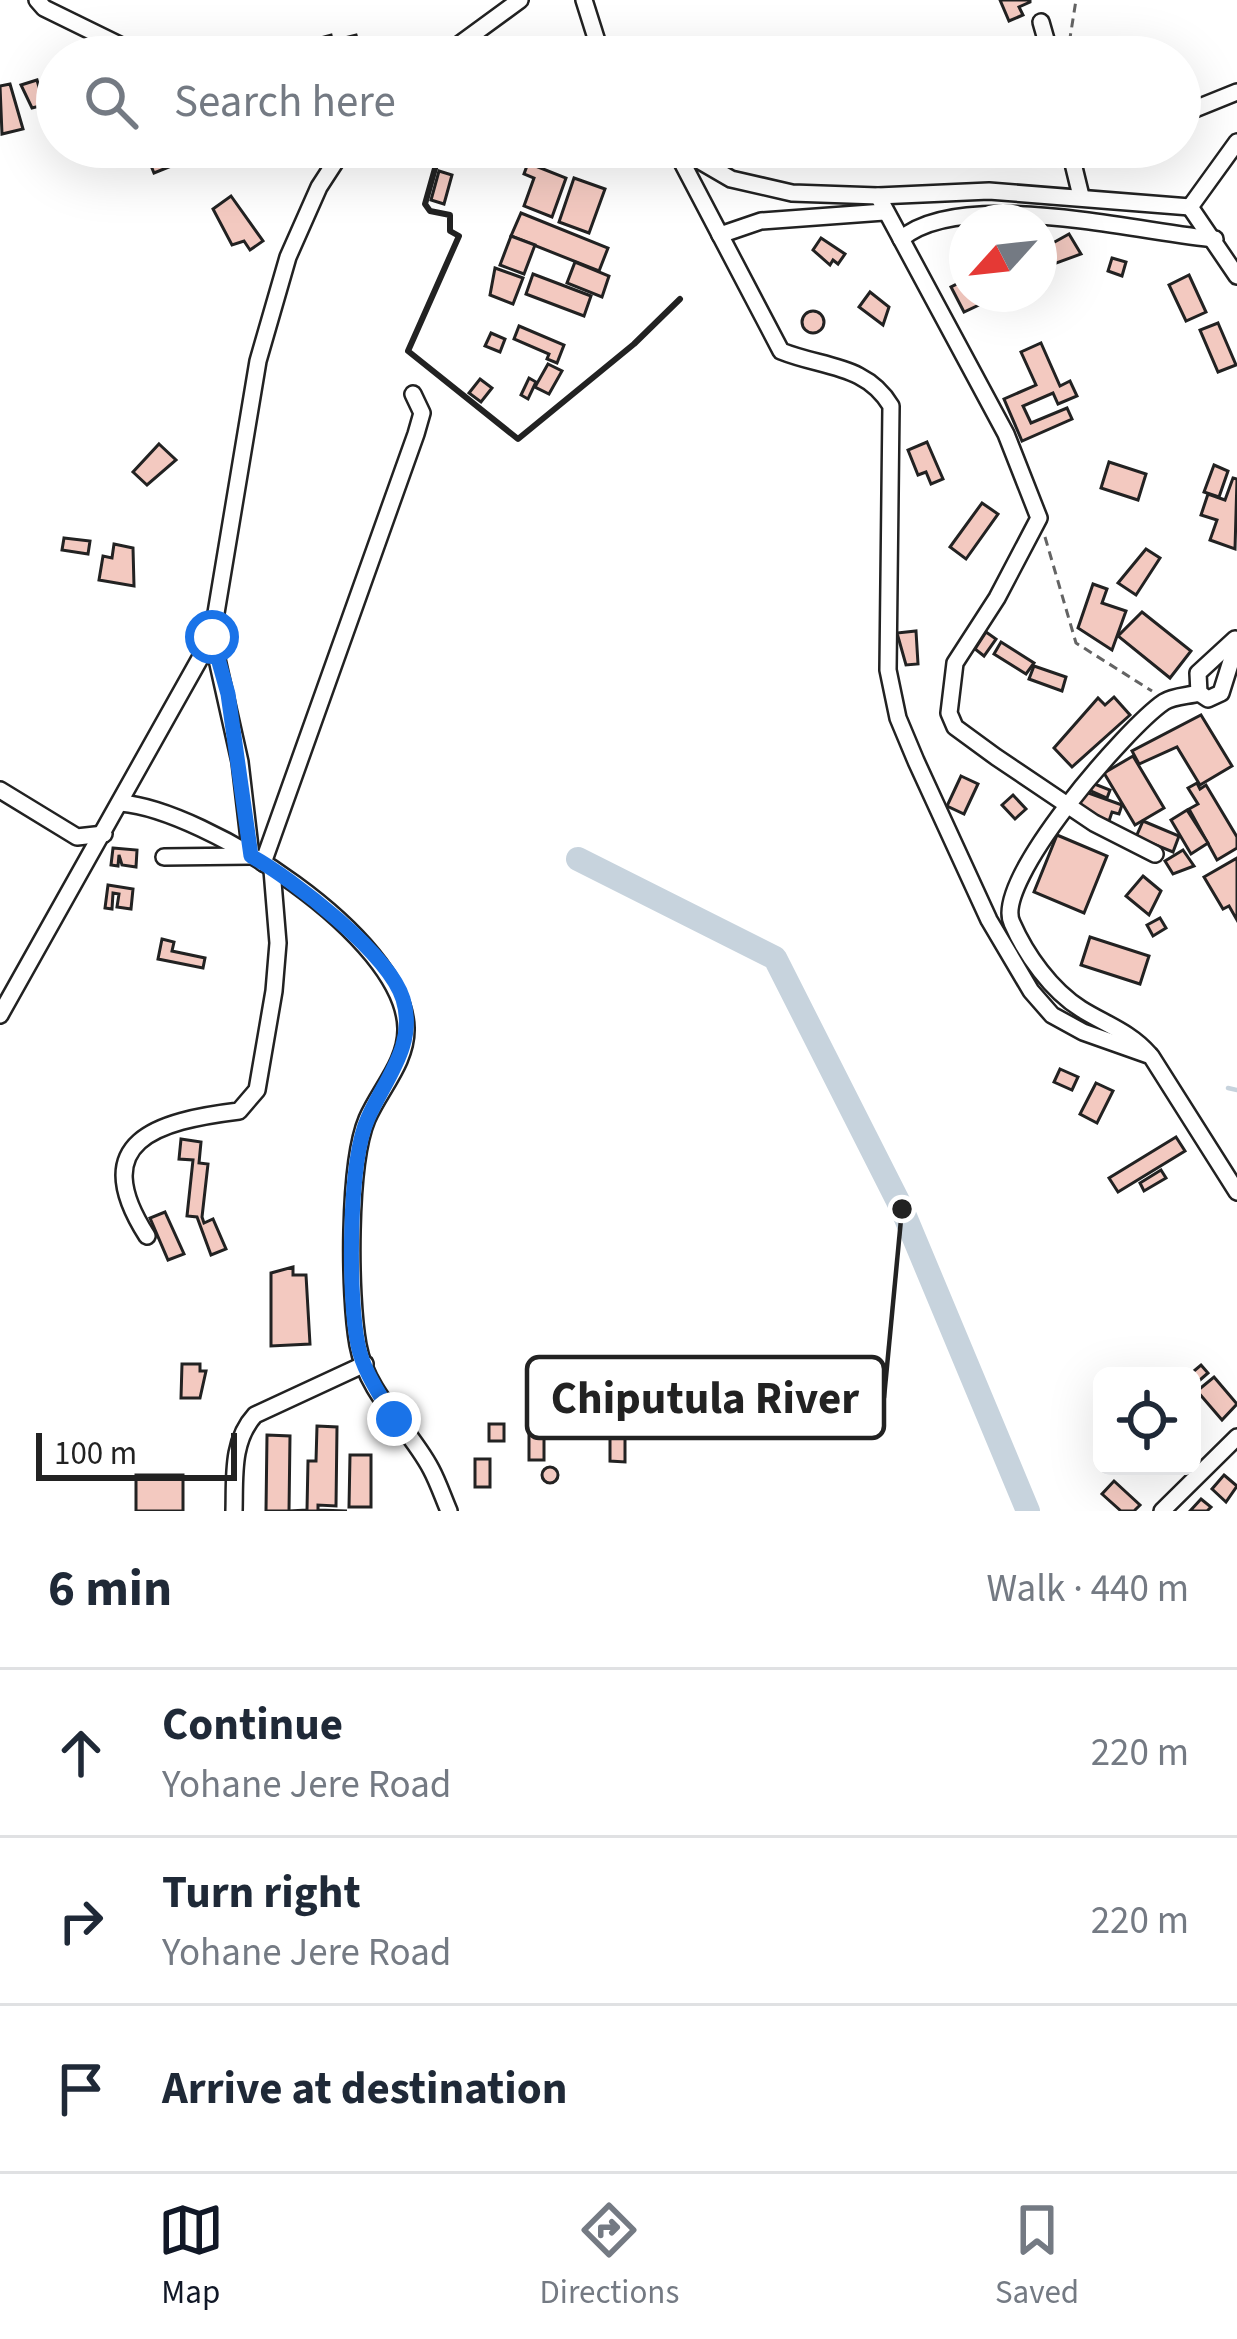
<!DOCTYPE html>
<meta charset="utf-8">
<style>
:root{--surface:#fff;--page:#f6f6f7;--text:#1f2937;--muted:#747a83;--line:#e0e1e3;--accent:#111827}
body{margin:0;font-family:"Source Sans 3",sans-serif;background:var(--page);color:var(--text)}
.controls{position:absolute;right:36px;bottom:36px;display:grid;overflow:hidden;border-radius:18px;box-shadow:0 12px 48px #0002}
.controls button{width:108px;height:108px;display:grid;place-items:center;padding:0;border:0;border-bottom:3px solid var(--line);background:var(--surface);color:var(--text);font:60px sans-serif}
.compass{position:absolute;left:949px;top:204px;width:108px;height:108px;border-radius:50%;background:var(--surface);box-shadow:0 12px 48px #0002;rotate:243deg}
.scale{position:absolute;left:36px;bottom:30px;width:201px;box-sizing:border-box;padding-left:12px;border:6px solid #222;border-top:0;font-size:33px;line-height:42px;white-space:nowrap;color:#222;-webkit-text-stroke:9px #fff;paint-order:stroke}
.stop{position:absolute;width:36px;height:36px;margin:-27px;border:9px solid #1a73e8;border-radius:50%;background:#fff}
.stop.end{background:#1a73e8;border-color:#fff;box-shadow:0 3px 12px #0008}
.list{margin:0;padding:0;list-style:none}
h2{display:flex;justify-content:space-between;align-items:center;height:156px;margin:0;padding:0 48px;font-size:51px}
h2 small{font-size:39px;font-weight:400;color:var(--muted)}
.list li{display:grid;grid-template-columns:78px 1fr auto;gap:36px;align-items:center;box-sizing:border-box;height:168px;padding:0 48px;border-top:3px solid var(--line)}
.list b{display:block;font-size:45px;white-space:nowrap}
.list p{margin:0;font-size:39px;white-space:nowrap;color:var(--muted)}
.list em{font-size:39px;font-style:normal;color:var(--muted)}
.icon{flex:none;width:66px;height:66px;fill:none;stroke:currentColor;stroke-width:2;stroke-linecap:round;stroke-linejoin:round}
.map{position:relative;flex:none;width:1237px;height:1511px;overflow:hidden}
.search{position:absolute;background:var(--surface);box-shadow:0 12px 48px #0002;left:36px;right:36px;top:36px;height:132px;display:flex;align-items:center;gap:30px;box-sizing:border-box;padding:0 42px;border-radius:66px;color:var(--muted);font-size:45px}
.sheet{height:660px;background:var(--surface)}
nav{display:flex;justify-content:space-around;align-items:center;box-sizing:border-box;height:168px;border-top:3px solid var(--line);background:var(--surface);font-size:33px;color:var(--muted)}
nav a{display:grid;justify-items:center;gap:6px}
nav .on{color:var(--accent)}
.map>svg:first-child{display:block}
</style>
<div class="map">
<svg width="1237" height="1511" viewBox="0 0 1237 1511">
<rect width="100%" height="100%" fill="#fff"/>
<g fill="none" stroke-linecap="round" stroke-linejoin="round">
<polyline stroke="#c7d3dd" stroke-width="4.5" points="1228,1088 1237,1090"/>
<polyline stroke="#c7d3dd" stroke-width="24" points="578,859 775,958 902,1209 1028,1511"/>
</g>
<g fill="#f3c9c0" stroke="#222" stroke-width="3">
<polygon points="1000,0 1030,0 1030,2 1019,7 1023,15 1009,21"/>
<polygon points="331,35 336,57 313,57 309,41"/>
<polygon points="356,35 362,57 349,57 344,38"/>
<polygon points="1189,70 1197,103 1181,108 1180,72"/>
<polygon points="37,80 44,105 32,108 21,85"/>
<polygon points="10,84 23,129 2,134 0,86"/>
<polygon points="136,147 172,147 179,163 154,173 145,151 139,154"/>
<polygon points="528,163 566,178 552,217 524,206 534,178 524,174"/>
<polygon points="439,171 452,175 444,204 431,200"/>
<polygon points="574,178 605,189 589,233 559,222"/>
<polygon points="231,196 263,241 250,250 244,241 232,245 213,209"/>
<polygon points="521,213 608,248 599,271 511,236"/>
<polygon points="1069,234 1081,254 1051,265 1042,249"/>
<polygon points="511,236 535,245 524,274 500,265"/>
<polygon points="821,238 845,254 838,264 833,260 830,265 813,250"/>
<polygon points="1112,258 1126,262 1122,276 1108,271"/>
<polygon points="575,262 609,276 602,297 567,283"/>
<polygon points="495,268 523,278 513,304 490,295"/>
<polygon points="533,274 591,296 584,316 526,294"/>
<polygon points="1189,275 1206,312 1186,321 1169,285"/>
<polygon points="967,279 967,294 979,294 983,303 964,312 951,287"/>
<polygon points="870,292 889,307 883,325 859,307"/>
<circle cx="813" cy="322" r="11"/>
<polygon points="1218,323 1236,365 1218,372 1200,330"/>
<polygon points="519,326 564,345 557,363 547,359 549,354 514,339"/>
<polygon points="491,333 505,339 500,352 485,346"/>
<polygon points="1041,343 1060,386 1070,381 1077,396 1058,404 1053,393 1023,406 1031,423 1067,408 1072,419 1022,441 1004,399 1036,385 1021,352"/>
<polygon points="548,364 562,371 549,394 535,387"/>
<polygon points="529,378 536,382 528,399 521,395"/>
<polygon points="480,379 492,388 481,402 469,393"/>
<polygon points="927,442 943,479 931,484 926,472 918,475 908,450"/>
<polygon points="159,444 176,460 147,485 133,472"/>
<polygon points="1109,462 1146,474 1138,500 1101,488"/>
<polygon points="1214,465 1228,471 1219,497 1204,492"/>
<polygon points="1233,478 1237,479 1235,549 1210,540 1217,520 1201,515 1208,494 1225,500"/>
<polygon points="982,503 998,514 966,559 950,547"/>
<polygon points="64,538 90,541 88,554 62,550"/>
<polygon points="114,544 133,548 134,586 99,580 103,556 112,558"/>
<polygon points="1146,549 1160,558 1136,595 1118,583"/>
<polygon points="1093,584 1107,589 1102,603 1126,611 1112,650 1078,628"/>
<polygon points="1142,612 1191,651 1170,678 1118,636"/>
<polygon points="916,631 918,664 906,665 897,633"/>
<polygon points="986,632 996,639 984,656 975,649"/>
<polygon points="1001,642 1034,663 1026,674 994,654"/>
<polygon points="1034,666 1066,677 1062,691 1029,679"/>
<polygon points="1114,697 1130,715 1072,767 1054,748 1098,698 1105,705"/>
<polygon points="1201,715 1232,766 1200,785 1177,747 1139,764 1132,751"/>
<polygon points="1133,756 1164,808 1135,825 1104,773"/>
<polygon points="961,776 978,784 964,814 947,806"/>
<polygon points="1092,783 1110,790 1107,798 1089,790"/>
<polygon points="1197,783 1200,789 1206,785 1237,837 1237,848 1217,860 1189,809 1198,804 1188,788"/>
<polygon points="1083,791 1122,805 1119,814 1112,812 1109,821 1076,809"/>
<polygon points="1013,795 1026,809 1015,819 1002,805"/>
<polygon points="1187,810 1208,843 1191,854 1171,820"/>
<polygon points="1143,821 1179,836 1173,852 1136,837"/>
<polygon points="1057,835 1107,856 1084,913 1034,892"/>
<polygon points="113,848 137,850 136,867 122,865 119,855 118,866 111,865"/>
<polygon points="1183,850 1194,866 1173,874 1165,861"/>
<polygon points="1237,858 1237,920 1229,906 1223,909 1204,877"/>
<polygon points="1143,876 1161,891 1149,915 1126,896"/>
<polygon points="108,885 133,889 131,909 117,907 119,894 113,893 112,909 105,908"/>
<polygon points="1160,918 1166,928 1153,936 1147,925"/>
<polygon points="1090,937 1149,956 1140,984 1081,965"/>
<polygon points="162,939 174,942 172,951 205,958 203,968 158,959"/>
<polygon points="1060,1069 1078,1077 1072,1090 1054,1082"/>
<polygon points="1096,1083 1113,1091 1097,1123 1080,1114"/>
<polygon points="1176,1137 1185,1151 1118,1192 1109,1178"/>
<polygon points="181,1139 201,1142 199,1163 208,1164 202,1217 204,1223 213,1219 226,1249 211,1255 197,1217 187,1216 193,1160 179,1159"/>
<polygon points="1161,1170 1166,1178 1144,1191 1140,1183"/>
<polygon points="165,1212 184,1254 168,1260 150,1218"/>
<polygon points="293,1267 293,1275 306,1275 310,1344 271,1346 271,1273"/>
<polygon points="182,1364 200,1364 200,1371 206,1371 200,1398 181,1398"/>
<polygon points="1201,1365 1208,1373 1193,1386 1188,1376"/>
<polygon points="1214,1377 1237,1404 1222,1420 1197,1391"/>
<rect x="489" y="1424" width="15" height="17"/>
<polygon points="317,1426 337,1427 336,1506 318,1505 318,1510 347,1511 289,1511 307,1510 308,1461 316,1461"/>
<rect x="529" y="1431" width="15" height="29"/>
<polygon points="610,1433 625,1433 625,1462 610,1461"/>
<polygon points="267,1435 290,1436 289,1511 266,1511"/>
<polygon points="350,1455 371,1455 371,1507 349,1507"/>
<rect x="475" y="1459" width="15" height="28"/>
<circle cx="550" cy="1475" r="8"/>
<rect x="136" y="1475" width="47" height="36"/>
<polygon points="1224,1475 1237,1486 1226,1502 1212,1489"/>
<polygon points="1114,1481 1140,1505 1134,1511 1121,1511 1102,1494"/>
<polygon points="1201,1499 1211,1507 1207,1511 1190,1511"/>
</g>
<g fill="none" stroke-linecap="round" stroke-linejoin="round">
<defs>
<g id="minor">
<polyline points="37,0 44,8 144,57"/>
<polyline points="584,0 602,57"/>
<polyline points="1041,22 1051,57"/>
<polyline points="442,57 520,0"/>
<polyline points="1180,115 1237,92"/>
<path d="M 674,147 L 781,351 C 823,368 866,364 891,406 L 888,670 L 898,718 L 916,761 L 989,920 L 1031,991 L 1052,1015 L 1083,1032 L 1151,1056 L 1237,1192"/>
<polyline points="676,147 731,179 792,193 878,196 989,191 1190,207 1237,142"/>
<polyline points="1069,147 1081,196"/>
<polyline points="878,196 1006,434 1039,518 997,598 955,663 949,713 955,727 996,757 1094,823 1155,854"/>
<polyline points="1190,207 1237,276"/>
<polyline points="720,235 761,221 884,212"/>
<path d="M 901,239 C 962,187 1137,232 1215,239"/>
<polyline points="1199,693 1198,673 1235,639"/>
<polyline points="0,790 77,837 104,834"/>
<path d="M 121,803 C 205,810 404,936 406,1028 C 407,1062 380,1089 367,1119 C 348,1164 349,1295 358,1345 C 367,1395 409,1427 431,1469 C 438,1482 443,1497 449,1511"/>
<polyline points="164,857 251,856 240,762 212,637 258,361 288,257 319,187 345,147"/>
<polyline points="263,863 416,434 422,413 413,394"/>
<polyline points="0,1015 212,637"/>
<path d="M 1149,1054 C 1130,1032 1105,1024 1081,1009 C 1051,990 1026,955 1012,923 C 992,882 1127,727 1164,702 C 1173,696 1188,696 1199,693 L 1208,699 L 1221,693 L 1237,642"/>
<path d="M 147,1236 C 86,1141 157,1121 239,1111 L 257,1090 L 274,991 L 278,943 L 272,870"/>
<path d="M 234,1511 C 235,1478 231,1441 255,1415 L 365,1364"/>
<polyline points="1162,1511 1237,1437"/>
</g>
</defs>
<use href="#minor" stroke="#222" stroke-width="20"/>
<g stroke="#646464" stroke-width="3" stroke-dasharray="9 6" stroke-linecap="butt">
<polyline points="1067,57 1076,0"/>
<polyline points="1045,537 1076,643 1152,691"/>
</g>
<use href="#minor" stroke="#fff" stroke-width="15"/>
<polyline stroke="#222" stroke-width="6" points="441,147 425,204 430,211 450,215 450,231 459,236 408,351 518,439 634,344 680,299"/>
</g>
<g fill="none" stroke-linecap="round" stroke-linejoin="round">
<path stroke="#1a73e8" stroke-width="15" d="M 212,637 L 228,694 L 251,856 C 293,879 389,954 403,999 C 417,1045 385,1079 368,1118 C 348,1162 348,1297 358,1345 C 363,1371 381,1396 394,1419"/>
</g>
<path fill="none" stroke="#222" stroke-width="4.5" d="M902 1209L884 1398"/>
<circle fill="#222" stroke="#fff" stroke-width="4.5" cx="902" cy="1209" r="12"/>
<rect fill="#fff" stroke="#222" stroke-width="4.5" x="527" y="1357" width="357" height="81" rx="12"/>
<g font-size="45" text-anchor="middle" font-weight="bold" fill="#222">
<text x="705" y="1413">Chiputula River</text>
</g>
</svg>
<div class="controls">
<button><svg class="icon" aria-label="locate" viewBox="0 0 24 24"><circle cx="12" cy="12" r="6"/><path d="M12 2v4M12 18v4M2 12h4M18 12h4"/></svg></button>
</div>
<svg class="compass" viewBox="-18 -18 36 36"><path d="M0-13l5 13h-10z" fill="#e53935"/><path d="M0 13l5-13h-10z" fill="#747a83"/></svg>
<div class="scale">100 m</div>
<div class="stop" style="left:212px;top:637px"></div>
<div class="stop end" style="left:394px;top:1419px"></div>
<div class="search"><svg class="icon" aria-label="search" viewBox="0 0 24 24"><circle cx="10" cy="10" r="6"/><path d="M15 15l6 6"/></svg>Search here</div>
</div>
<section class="sheet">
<h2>6 min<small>Walk · 440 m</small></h2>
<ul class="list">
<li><svg class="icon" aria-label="ahead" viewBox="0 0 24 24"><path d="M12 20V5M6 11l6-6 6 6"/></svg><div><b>Continue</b><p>Yohane Jere Road</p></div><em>220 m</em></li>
<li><svg class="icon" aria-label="right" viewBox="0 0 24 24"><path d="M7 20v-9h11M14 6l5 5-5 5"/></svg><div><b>Turn right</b><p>Yohane Jere Road</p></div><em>220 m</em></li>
<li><svg class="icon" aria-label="arrive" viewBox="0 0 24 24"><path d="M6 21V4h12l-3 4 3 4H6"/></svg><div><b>Arrive at destination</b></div></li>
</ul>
</section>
<nav>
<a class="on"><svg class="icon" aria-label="map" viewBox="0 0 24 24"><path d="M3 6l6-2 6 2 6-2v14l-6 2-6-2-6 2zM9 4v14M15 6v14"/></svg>Map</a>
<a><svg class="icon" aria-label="directions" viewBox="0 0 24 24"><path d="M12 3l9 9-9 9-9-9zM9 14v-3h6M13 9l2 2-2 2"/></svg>Directions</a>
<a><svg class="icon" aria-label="saved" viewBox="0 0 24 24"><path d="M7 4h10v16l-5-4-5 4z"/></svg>Saved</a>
</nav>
